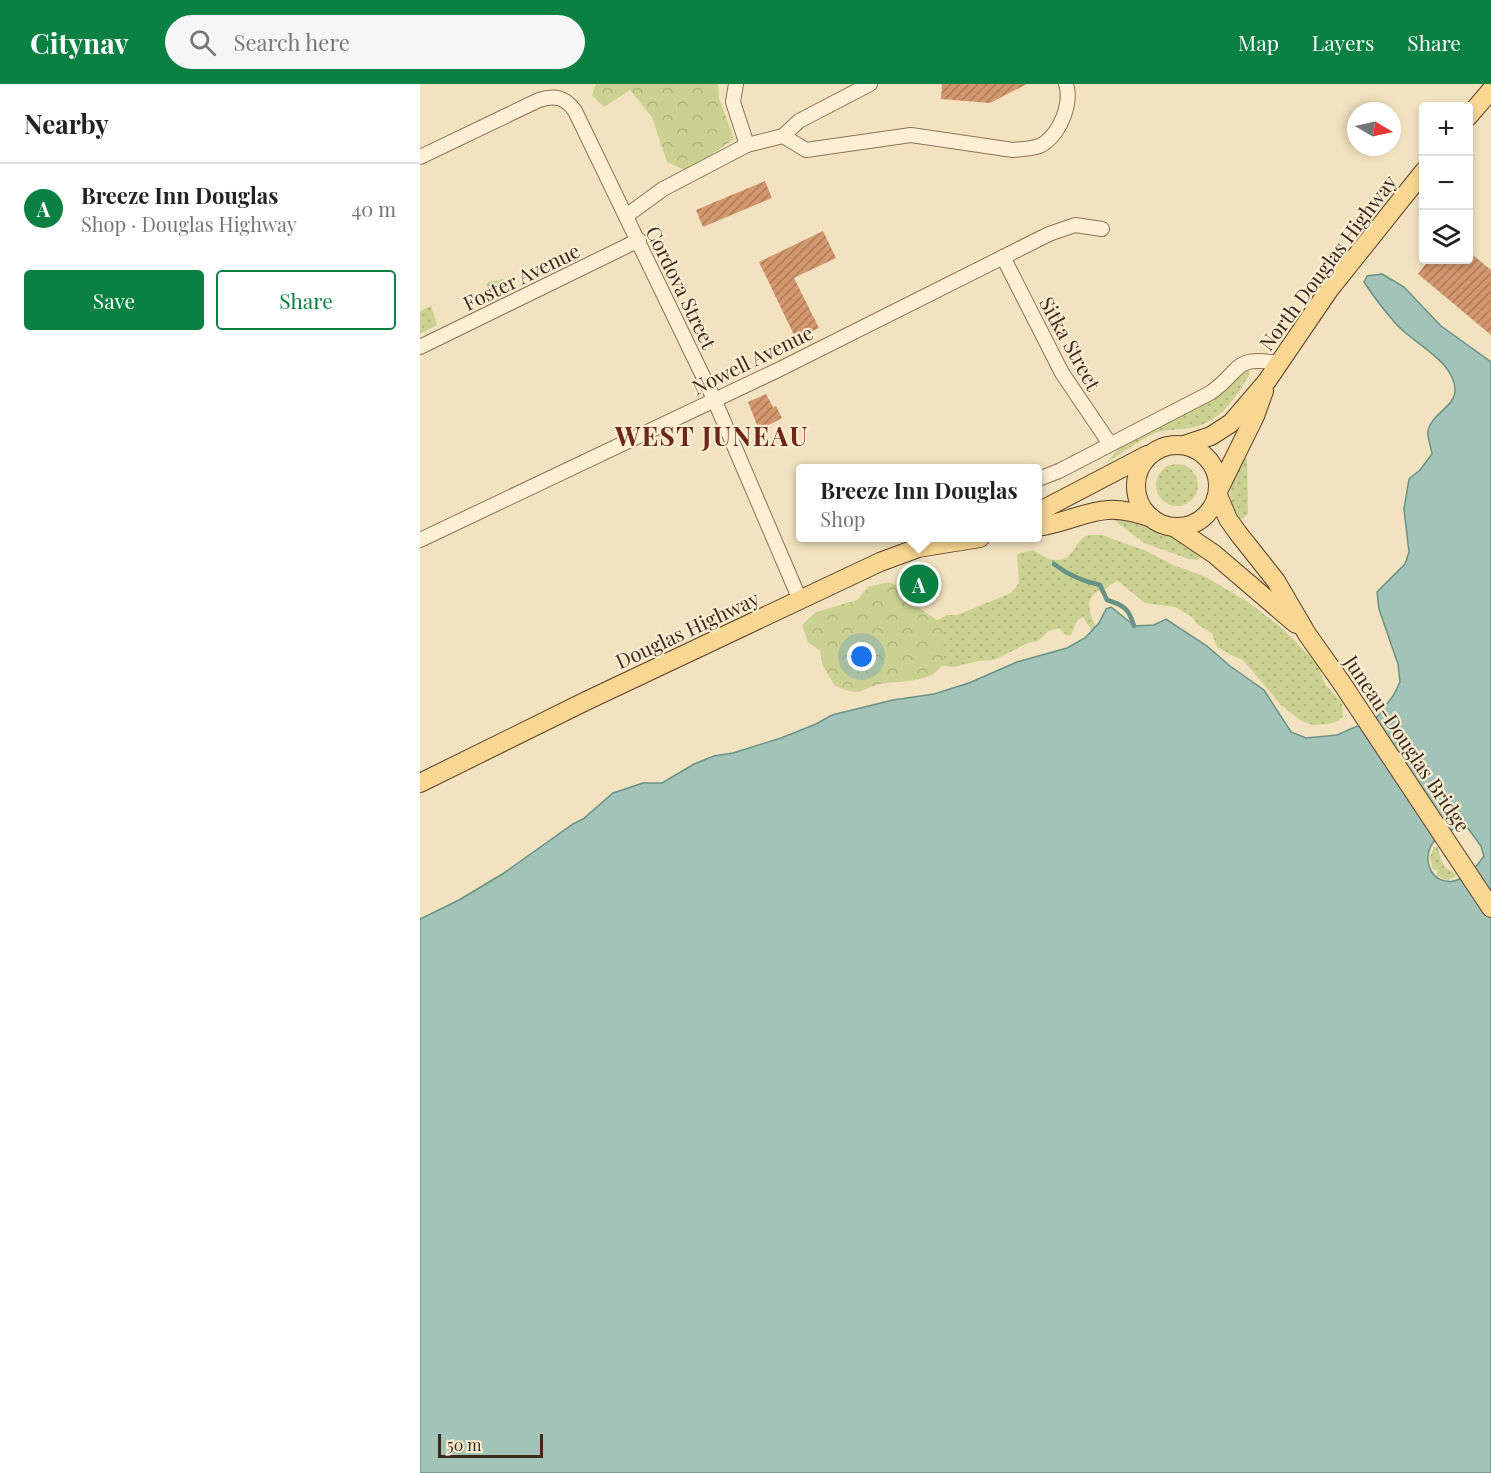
<!DOCTYPE html>
<meta charset="utf-8">
<style>
:root{--surface:#fff;--page:#f6f6f6;--text:#222;--muted:#767676;--line:#e0e0e0;--accent:#0b8043}
body{margin:0;font-family:"Playfair Display",serif;background:var(--page);color:var(--text)}
.controls{position:absolute;right:18px;top:18px;display:grid;overflow:hidden;border-radius:6px;box-shadow:0 3px 9px #0003}
.controls button{width:54px;height:54px;display:grid;place-items:center;padding:0;border:0;border-bottom:2px solid var(--line);background:var(--surface);color:var(--text);font:30px sans-serif}
.compass{position:absolute;left:927px;top:18px;width:54px;height:54px;border-radius:50%;background:var(--surface);box-shadow:0 3px 9px #0003;rotate:99deg}
.scale{position:absolute;left:18px;bottom:15px;width:105px;box-sizing:border-box;padding-left:6px;border:3px solid #3b2a1c;border-top:0;font-size:16px;line-height:21px;white-space:nowrap;color:#3b2a1c;-webkit-text-stroke:4px #f9ecd0;paint-order:stroke}
.you{position:absolute;left:442px;top:573px;width:21px;height:21px;margin:-15px;border:4px solid #fff;border-radius:50%;background:#1a73e8;box-shadow:0 0 0 9px #1a73e833}
.badge{display:grid;place-items:center;width:39px;height:39px;border-radius:50%;background:var(--accent);color:#fff;font-size:20px;font-weight:700}
.pin{position:absolute;translate:-50% -50%;border:3px solid #fff;box-shadow:0 2px 6px #0006}
.popup{position:absolute;left:376px;top:380px;width:246px;height:78px;box-sizing:border-box;display:grid;place-content:center;border-radius:6px;background:var(--surface);filter:drop-shadow(0 2px 4px #0005);font-size:20px;white-space:nowrap;color:var(--muted)}
.popup b{font-size:22px;color:var(--text)}
.popup::after{content:'';position:absolute;left:50%;top:100%;margin-left:-12px;border:12px solid transparent;border-top-color:var(--surface)}
.list{margin:0;padding:0;list-style:none}
h2{display:flex;justify-content:space-between;align-items:center;height:78px;margin:0;padding:0 24px;font-size:26px}
h2 small{font-size:20px;font-weight:400;color:var(--muted)}
.list li{display:grid;grid-template-columns:39px 1fr auto;gap:18px;align-items:center;box-sizing:border-box;height:90px;padding:0 24px;border-top:2px solid var(--line)}
.list b{display:block;font-size:22px;white-space:nowrap}
.list p{margin:0;font-size:20px;white-space:nowrap;color:var(--muted)}
.list em{font-size:20px;font-style:normal;color:var(--muted)}
.actions{display:flex;gap:12px;padding:18px 24px}
.actions a{flex:1;padding:14px 0;border:2px solid var(--accent);border-radius:6px;text-align:center;font-size:21px;color:var(--accent)}
.actions .main{background:var(--accent);color:#fff}
.icon{flex:none;width:33px;height:33px;fill:none;stroke:currentColor;stroke-width:2;stroke-linecap:round;stroke-linejoin:round}
.map{position:relative;flex:none;width:1071px;height:1389px;overflow:hidden}
header{display:flex;align-items:center;gap:36px;box-sizing:border-box;height:84px;padding:0 30px;background:var(--accent);color:#fff}
header strong{font-size:28px}
nav{display:flex;gap:33px;margin-inline-start:auto;font-size:21px}
.search{width:420px;height:54px;background:var(--page);display:flex;align-items:center;gap:15px;box-sizing:border-box;padding:0 21px;border-radius:33px;color:var(--muted);font-size:22px}
main{display:flex}
aside{flex:1;background:var(--surface)}
.map>svg:first-child{display:block}
</style>
<header>
<strong>Citynav</strong>
<div class="search"><svg class="icon" aria-label="search" viewBox="0 0 24 24"><circle cx="10" cy="10" r="6"/><path d="M15 15l6 6"/></svg>Search here</div>
<nav><a>Map</a><a>Layers</a><a>Share</a></nav>
</header>
<main>
<aside>
<h2>Nearby<small></small></h2>
<ul class="list">
<li><span class="badge">A</span><div><b>Breeze Inn Douglas</b><p>Shop · Douglas Highway</p></div><em>40 m</em></li>
</ul>
<div class="actions"><a class="main">Save</a><a>Share</a></div>
</aside>
<div class="map">
<svg width="1071" height="1389" viewBox="0 0 1071 1389">
<defs>
<pattern id="grass-dots" width="8" height="8" patternUnits="userSpaceOnUse" patternTransform="scale(1.5)"><rect width="8" height="8" fill="#cbd192"/><path d="M2 2h.1M6 6h.1" fill="none" stroke="#afb47d" stroke-width="1.8" stroke-linecap="round"/></pattern>
<pattern id="forest-crowns" width="20" height="18" patternUnits="userSpaceOnUse" patternTransform="scale(1.5)"><rect width="20" height="18" fill="#cbd192"/><path d="M2 6a3 3 0 1 1 6 0M12 15a3 3 0 1 1 6 0" fill="none" stroke="#afb47d"/></pattern>
<pattern id="building-hatch" width="6" height="6" patternUnits="userSpaceOnUse" patternTransform="scale(1.5)"><rect width="6" height="6" fill="#d49871"/><path d="M-1 1l2-2M0 6l6-6M5 7l2-2" fill="none" stroke="#ad7c5c"/></pattern>
</defs>
<rect width="100%" height="100%" fill="#f2e2bf"/>
<g fill="url(#grass-dots)">
<polygon points="83,195 87,210 73,216 66,199"/>
<polygon points="11,222 17,241 0,250 0,227"/>
<path d="M 822,284 L 828,284 L 830,289 C 816,314 800,339 770,344 C 759,346 748,345 738,348 C 723,353 700,371 686,379 L 700,363 L 772,324 Z"/>
<path d="M 825,374 L 827,375 L 828,430 L 821,436 C 805,412 807,395 825,374 Z"/>
<circle cx="757" cy="401" r="21"/>
<polygon points="694,429 732,440 785,464 786,468 777,476 769,475 724,459 694,436"/>
<path d="M 668,451 L 682,451 L 726,467 L 753,481 L 786,493 L 828,518 L 862,544 L 898,581 L 905,600 L 922,619 L 923,632 L 918,637 L 908,640 L 892,641 L 880,636 L 861,621 L 823,576 L 811,571 L 797,563 L 792,549 L 777,540 L 772,533 L 755,523 L 725,519 L 698,497 C 692,499 690,502 685,505 C 682,507 679,506 676,508 C 663,518 672,535 677,545 L 672,547 L 663,533 L 657,536 L 651,551 L 647,552 L 639,544 L 629,547 L 617,557 L 608,559 L 574,576 L 559,577 L 534,583 L 515,581 L 516,537 L 527,531 L 537,531 L 591,509 L 599,499 L 597,470 L 613,466 C 625,474 641,483 652,468 C 658,460 658,456 668,451 Z"/>
<path d="M 1014,763 L 1018,763 C 1021,776 1022,785 1036,789 L 1035,793 L 1028,796 L 1017,792 L 1018,787 L 1013,785 L 1010,774 Z"/>
</g>
<g fill="url(#forest-crowns)">
<polygon points="176,0 298,0 299,14 314,55 267,87 247,78 232,33 210,6 184,23 172,11"/>
<path d="M 469,498 L 477,502 L 498,523 L 524,541 L 520,557 L 525,578 C 511,600 484,596 461,600 C 452,601 442,609 434,608 C 428,607 421,604 415,602 L 403,582 L 400,567 L 388,558 L 382,541 L 396,528 L 437,516 L 448,503 Z"/>
</g>
<path fill="#a3c3b9" stroke="#699287" stroke-width="1.5" fill-rule="evenodd" d="M 962,190 L 984,203 L 1021,242 L 1071,278 L 1071,1389 L 0,1389 L 0,835 L 39,816 L 84,789 L 153,740 L 163,735 L 193,709 L 223,699 L 242,699 L 274,680 L 294,672 L 313,669 L 361,654 L 396,640 L 412,631 L 473,616 L 514,610 L 549,599 L 597,578 L 647,564 L 665,554 L 679,539 L 686,525 L 691,523 L 715,542 L 734,541 L 746,535 L 787,562 L 810,582 L 844,606 L 871,648 L 886,654 L 917,651 L 956,634 L 973,612 L 980,598 L 978,580 L 959,525 L 957,508 L 985,480 L 989,468 L 984,425 L 989,395 L 1000,386 L 1012,370 C 1011,363 1007,353 1008,347 C 1012,329 1035,323 1035,306 C 1035,278 995,260 978,242 C 966,229 954,213 944,198 L 947,192 ZM 1047,743 L 1061,762 L 1064,772 C 1017,841 974,749 1047,743 Z"/>
<g fill="none" stroke-linecap="round" stroke-linejoin="round">
<path stroke="#699287" stroke-width="4.5" d="M 634,480 C 648,491 662,497 680,501 L 687,516 C 704,521 709,525 714,542"/>
</g>
<g fill="url(#building-hatch)">
<polygon points="522,0 607,0 570,19 521,15"/>
<polygon points="345,97 352,114 283,143 276,126"/>
<polygon points="403,147 416,174 374,194 399,244 376,255 339,178"/>
<polygon points="1048,167 1071,186 1071,251 998,190 1009,176 1048,176"/>
<polygon points="346,310 353,323 356,322 362,334 339,346 328,318"/>
<polygon points="506,479 520,505 492,520 478,495"/>
</g>
<g fill="none" stroke-linecap="round" stroke-linejoin="round">
<defs>
<g id="minor">
<polyline points="316,0 313,18 327,61"/>
<path d="M 363,52 L 386,66 L 491,51 L 593,66 C 603,65 618,65 626,58 C 641,46 652,19 646,0"/>
<path d="M 0,73 L 119,16 C 135,11 145,13 155,27 L 294,315 L 380,516"/>
<polyline points="206,132 243,105 327,61 363,52 379,37 450,0"/>
<polyline points="583,173 642,289 690,360"/>
<polyline points="0,263 219,156"/>
<path d="M 618,395 L 639,387 L 790,309 C 822,287 812,271 858,279"/>
<polyline points="0,456 360,285 629,150 655,141 682,145"/>
</g>
<g id="major">
<polyline points="1048,33 1071,6"/>
<circle cx="757" cy="402" r="41"/>
<polyline points="764,361 791,352 811,339 847,297 909,206 1004,87"/>
<polyline points="799,405 835,332 844,307"/>
<polyline points="798,411 808,435 818,449 856,497 887,550 921,598 1071,824"/>
<polyline points="618,428 727,371"/>
<path d="M 618,443 C 668,434 678,415 732,434"/>
<polyline points="754,443 794,470 876,540"/>
<polyline points="0,699 166,617 460,478 498,464 560,454"/>
</g>
</defs>
<use href="#minor" stroke="#8d7256" stroke-width="16"/>
<use href="#major" stroke="#5a3f2a" stroke-width="20"/>
<use href="#minor" stroke="#fcefd3" stroke-width="14"/>
<use href="#major" stroke="#f9d793" stroke-width="18"/>
</g>
<g text-anchor="middle" dominant-baseline="central" stroke-width="4.5" stroke-linejoin="round" paint-order="stroke">
<g font-size="20" fill="#3b2a1c" stroke="#f9ecd0">
<text transform="translate(907 178) rotate(-53)">North Douglas Highway</text>
<text transform="translate(101 192) rotate(-26)">Foster Avenue</text>
<text transform="translate(262 203) rotate(64)">Cordova Street</text>
<text transform="translate(651 259) rotate(61)">Sitka Street</text>
<text transform="translate(332 275) rotate(-26)">Nowell Avenue</text>
<text transform="translate(267 545) rotate(-25)">Douglas Highway</text>
<text transform="translate(988 659) rotate(56)">Juneau-Douglas Bridge</text>
</g>
<g font-size="26" font-weight="bold" letter-spacing="1.5" fill="#6c2717" stroke="#f9ecd0">
<text x="292" y="351">WEST JUNEAU</text>
</g>
</g>
</svg>
<div class="controls">
<button>+</button>
<button>−</button>
<button><svg class="icon" aria-label="layers" viewBox="0 0 24 24"><path d="M12 4l9 5-9 5-9-5zM3 14l9 5 9-5"/></svg></button>
</div>
<svg class="compass" viewBox="-18 -18 36 36"><path d="M0-13l5 13h-10z" fill="#e53935"/><path d="M0 13l5-13h-10z" fill="#767676"/></svg>
<div class="scale">50 m</div>
<div class="you"></div>
<div class="pin badge" style="left:499px;top:500px">A</div>
<div class="popup"><b>Breeze Inn Douglas</b>Shop</div>
</div>
</main>
